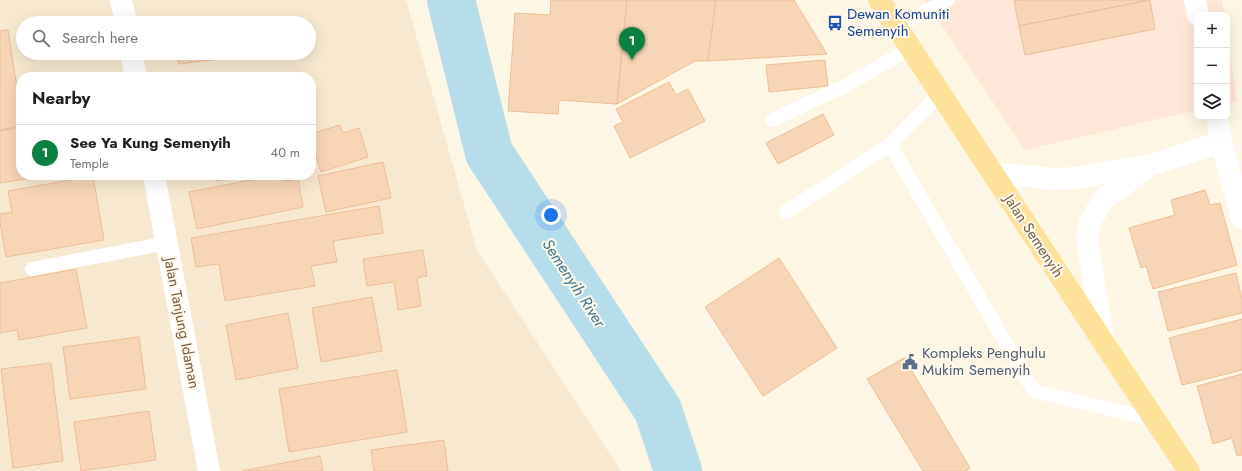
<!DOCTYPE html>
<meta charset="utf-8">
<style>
:root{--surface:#fff;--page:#f2f2f2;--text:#202124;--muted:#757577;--line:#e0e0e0;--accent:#0b8043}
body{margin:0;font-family:Jost,sans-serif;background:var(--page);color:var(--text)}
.controls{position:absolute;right:12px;top:12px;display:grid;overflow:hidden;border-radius:8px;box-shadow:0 4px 16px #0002}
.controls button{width:36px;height:36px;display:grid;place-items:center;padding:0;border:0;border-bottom:1px solid var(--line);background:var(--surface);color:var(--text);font:20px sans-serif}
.you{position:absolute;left:551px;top:215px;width:14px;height:14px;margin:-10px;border:3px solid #fff;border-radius:50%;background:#1a73e8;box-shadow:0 0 0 6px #1a73e833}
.badge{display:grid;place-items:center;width:26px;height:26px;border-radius:50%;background:var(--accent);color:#fff;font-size:13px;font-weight:700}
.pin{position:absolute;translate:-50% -33px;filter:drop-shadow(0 1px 2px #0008)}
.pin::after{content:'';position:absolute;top:21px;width:14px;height:12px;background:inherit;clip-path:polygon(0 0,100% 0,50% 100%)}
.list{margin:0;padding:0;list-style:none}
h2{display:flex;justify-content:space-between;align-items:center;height:52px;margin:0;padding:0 16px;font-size:17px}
h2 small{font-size:13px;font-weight:400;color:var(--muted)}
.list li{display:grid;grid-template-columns:26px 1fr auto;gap:12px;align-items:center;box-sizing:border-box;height:56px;padding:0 16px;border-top:1px solid var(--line)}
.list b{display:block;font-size:15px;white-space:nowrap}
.list p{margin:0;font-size:13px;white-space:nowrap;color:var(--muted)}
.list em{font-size:13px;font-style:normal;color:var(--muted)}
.icon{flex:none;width:22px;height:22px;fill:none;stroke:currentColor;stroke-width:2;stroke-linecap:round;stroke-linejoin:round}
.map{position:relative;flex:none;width:1242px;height:471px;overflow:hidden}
.search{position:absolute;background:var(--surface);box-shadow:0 4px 16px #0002;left:16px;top:16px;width:300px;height:44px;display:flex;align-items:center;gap:10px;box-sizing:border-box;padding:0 14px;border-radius:22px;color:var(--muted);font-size:15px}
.panel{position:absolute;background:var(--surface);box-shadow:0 4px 16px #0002;left:16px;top:72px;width:300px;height:108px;border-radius:16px}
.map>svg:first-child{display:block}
</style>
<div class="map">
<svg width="1242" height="471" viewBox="0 0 1242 471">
<rect width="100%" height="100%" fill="#fef6e4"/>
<path fill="#f7e9d1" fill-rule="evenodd" d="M 0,0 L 406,0 L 477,250 L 621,471 L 0,471 ZM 23,23 L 309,23 L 309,53 L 23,53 ZM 21,77 L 311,77 L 311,175 L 21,175 Z"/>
<g fill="#ffe6d7">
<polygon points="925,0 1222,0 1224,15 1197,15 1197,110 1025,150"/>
<polygon points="1227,33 1237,101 1227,104"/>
</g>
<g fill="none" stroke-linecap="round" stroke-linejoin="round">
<polyline stroke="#b6deea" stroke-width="48" points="451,0 489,153 658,410 678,471"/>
</g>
<g fill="#f7d6b8" stroke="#ebbe97">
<polygon points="551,0 627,0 617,104 559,100 558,114 508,111 515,13 550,15"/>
<polygon points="627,0 716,0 708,61 695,61 617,104"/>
<polygon points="716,0 794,0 827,54 708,61"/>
<polygon points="1017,0 1150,0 1019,26 1014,1"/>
<polygon points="1150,0 1155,29 1025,55 1019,26"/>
<polygon points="8,30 21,113 21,126 0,130 0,31"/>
<polygon points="177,53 241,53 241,56 179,64"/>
<polygon points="825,60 828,86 769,92 766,65"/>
<polygon points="669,82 676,95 688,89 705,121 630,158 614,126 623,122 616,109"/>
<polygon points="823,114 834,135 778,164 766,143"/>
<polygon points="340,125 343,133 359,128 368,157 321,172 311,141 311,134"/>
<polygon points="21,127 21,175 50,175 0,183 0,131"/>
<polygon points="383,162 391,198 326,212 318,176"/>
<polygon points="215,175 255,175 216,181"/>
<polygon points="276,175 285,175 286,181 298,179 303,207 197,229 189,192"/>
<polygon points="93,176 104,240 6,257 0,222 0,214 12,212 8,191"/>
<polygon points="1205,190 1210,205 1220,203 1237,265 1153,289 1146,266 1141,268 1129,228 1175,215 1171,200"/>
<polygon points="379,206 383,233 333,241 337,262 311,266 315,286 225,301 219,264 196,267 191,238"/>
<polygon points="423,250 427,276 417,278 421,306 398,310 394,282 367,286 363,259"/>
<polygon points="779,258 837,348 763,396 705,307"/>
<polygon points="76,269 87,328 19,340 17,330 0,333 0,283"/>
<polygon points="1236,273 1242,299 1242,313 1168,331 1158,292"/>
<polygon points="372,297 382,351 321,362 312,308"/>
<polygon points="288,313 298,368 236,380 226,325"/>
<polygon points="1242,319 1242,370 1182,385 1169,338"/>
<polygon points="139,337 146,389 70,399 63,347"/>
<polygon points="904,358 970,468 965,471 923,471 867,379"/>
<polygon points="51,363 63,461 13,468 1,369"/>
<polygon points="397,370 407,432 289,452 279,389"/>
<polygon points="1242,374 1242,455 1237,456 1232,438 1213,444 1197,386"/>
<polygon points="149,411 156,460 81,471 74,422"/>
<polygon points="444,440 448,471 374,471 371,450"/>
<polygon points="320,456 323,471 242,471"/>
</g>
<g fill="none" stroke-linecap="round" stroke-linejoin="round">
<g stroke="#fff" stroke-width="14">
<polyline points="897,27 948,0"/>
<polyline points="940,94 890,145 1034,391 1155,420"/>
<polyline points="772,120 845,86 911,48"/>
<polyline points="786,212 890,145"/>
<polyline points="32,269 167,243"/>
</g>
<g stroke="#fff" stroke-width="22">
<polyline points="121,0 126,23"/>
<polyline points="1195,0 1198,15"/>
<polyline points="131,53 136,77"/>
<polyline points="1217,117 1221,142 1242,218"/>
<polyline points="993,174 1028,176 1051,179 1078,178 1107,172 1151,165 1221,142"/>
<polyline points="154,175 209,471"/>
<polyline points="1104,343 1087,239 1090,222 1104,199 1148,167"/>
</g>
<polyline stroke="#ffe29a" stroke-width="22" points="879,0 1104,343 1189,471"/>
</g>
<defs>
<symbol id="bus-bare" viewBox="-9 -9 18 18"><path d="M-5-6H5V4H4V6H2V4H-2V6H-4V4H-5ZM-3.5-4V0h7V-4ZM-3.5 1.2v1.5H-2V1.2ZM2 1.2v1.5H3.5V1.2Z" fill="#1a4fb4" stroke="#fff9ec" stroke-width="2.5" paint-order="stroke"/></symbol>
<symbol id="civic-bare" viewBox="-9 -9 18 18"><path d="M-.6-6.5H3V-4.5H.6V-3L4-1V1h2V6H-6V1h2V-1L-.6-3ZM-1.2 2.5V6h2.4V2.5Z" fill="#5c6f8a" stroke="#fff9ec" stroke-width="2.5" paint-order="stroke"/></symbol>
</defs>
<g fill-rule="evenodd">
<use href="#bus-bare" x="824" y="12" width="22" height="22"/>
<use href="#civic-bare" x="899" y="351" width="22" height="22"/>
</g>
<g text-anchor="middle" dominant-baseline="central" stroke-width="4" stroke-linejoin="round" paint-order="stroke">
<g font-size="15" fill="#164399" stroke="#fff9ec" text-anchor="start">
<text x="847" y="14">Dewan Komuniti<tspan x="847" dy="17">Semenyih</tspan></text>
</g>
<g font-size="15" fill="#7a5d46" stroke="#fff9ec">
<text transform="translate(1034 236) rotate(57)">Jalan Semenyih</text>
<text transform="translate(182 323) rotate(79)">Jalan Tanjung Idaman</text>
</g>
<g font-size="15" fill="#4e5e75" stroke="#fff9ec" text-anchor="start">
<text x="922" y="353">Kompleks Penghulu<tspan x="922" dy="17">Mukim Semenyih</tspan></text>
</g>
<g font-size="16" font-style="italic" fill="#3d7b90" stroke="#fff9ec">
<text transform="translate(574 283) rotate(57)">Semenyih River</text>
</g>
</g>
</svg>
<div class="controls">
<button>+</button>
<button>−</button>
<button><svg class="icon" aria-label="layers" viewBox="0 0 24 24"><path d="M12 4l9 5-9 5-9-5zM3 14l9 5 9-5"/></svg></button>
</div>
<div class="you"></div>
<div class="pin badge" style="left:632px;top:60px">1</div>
<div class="search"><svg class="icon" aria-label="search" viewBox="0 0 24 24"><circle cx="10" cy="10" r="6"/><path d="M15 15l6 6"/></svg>Search here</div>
<section class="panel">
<h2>Nearby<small></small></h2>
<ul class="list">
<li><span class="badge">1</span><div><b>See Ya Kung Semenyih</b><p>Temple</p></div><em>40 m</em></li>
</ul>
</section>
</div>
